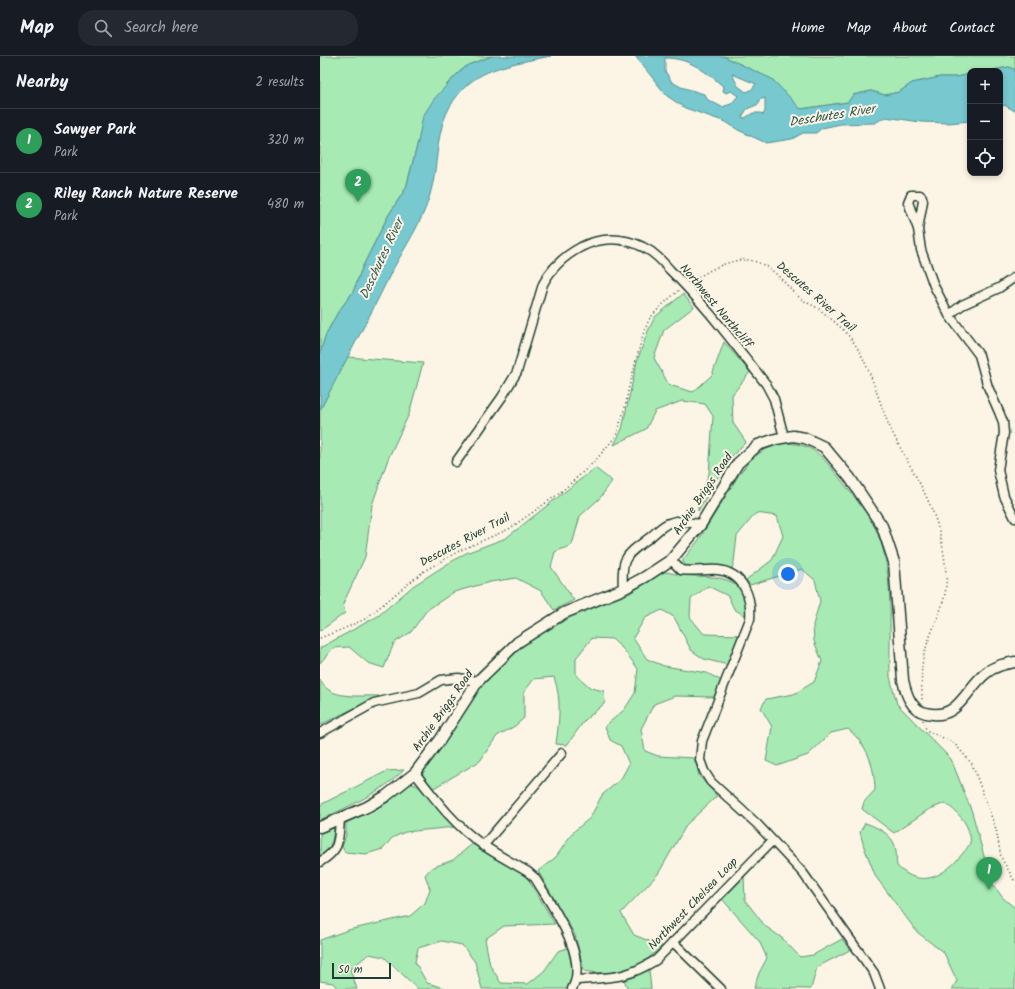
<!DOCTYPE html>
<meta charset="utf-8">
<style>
:root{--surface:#171b24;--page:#242831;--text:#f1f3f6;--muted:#9ea1a6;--line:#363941;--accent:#1f6fb2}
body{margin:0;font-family:Kalam,sans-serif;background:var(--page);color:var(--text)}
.controls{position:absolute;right:12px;top:12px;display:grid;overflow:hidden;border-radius:8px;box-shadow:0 2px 6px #0003}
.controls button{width:36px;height:36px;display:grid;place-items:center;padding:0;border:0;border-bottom:1px solid var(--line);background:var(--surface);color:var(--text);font:20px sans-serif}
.scale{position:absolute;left:12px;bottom:10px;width:59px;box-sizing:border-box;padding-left:4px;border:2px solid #1f3d34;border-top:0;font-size:11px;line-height:14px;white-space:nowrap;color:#1f3d34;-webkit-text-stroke:3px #fcf5e5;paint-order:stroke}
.you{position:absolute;left:468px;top:518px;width:14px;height:14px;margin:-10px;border:3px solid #fff;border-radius:50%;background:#1a73e8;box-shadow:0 0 0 6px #1a73e833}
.badge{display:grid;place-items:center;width:26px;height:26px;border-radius:50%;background:var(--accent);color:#fff;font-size:13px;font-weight:700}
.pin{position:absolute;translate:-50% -33px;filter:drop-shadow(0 1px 2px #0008)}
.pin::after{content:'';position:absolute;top:21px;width:14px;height:12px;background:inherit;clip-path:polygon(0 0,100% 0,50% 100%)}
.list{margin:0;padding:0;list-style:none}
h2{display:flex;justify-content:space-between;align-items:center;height:52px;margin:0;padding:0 16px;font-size:17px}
h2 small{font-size:13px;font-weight:400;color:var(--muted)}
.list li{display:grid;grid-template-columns:26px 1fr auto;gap:12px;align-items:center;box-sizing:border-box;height:64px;padding:0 16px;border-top:1px solid var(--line)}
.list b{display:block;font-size:15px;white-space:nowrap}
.list p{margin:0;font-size:13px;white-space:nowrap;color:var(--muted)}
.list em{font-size:13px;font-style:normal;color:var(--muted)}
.icon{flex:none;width:22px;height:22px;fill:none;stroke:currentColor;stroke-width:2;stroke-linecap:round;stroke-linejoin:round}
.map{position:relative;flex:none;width:695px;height:933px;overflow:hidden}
header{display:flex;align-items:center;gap:24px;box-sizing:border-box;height:56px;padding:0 20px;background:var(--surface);border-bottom:1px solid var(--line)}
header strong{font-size:19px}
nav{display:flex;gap:22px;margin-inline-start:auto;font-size:14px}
.search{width:280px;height:36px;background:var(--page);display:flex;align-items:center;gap:10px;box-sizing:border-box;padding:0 14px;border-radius:16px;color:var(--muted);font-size:15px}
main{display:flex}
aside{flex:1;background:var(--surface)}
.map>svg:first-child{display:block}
.green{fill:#a7eab4;stroke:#639474}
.water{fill:#77c8cf;stroke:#549091;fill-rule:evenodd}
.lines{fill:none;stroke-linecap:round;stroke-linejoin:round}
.minor-casing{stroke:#1f3d34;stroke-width:11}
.tertiary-casing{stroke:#1f3d34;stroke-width:13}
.path{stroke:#1f3d34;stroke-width:1.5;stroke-dasharray:1 3;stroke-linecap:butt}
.minor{stroke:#fcf5e5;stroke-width:8}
.tertiary{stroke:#fcf5e5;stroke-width:10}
.labels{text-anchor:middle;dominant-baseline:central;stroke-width:4;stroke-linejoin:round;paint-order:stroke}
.street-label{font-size:12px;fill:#1f3d34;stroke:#fcf5e5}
.water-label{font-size:13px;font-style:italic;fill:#315953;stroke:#fcf5e5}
</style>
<header>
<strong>Map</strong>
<div class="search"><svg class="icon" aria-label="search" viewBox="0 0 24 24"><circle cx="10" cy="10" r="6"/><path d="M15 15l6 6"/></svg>Search here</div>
<nav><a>Home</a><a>Map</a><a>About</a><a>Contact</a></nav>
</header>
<main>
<aside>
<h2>Nearby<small>2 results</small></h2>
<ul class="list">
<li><span class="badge" style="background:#2e9e5b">1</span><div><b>Sawyer Park</b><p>Park</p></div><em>320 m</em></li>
<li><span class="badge" style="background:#2e9e5b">2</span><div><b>Riley Ranch Nature Reserve</b><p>Park</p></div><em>480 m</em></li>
</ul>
</aside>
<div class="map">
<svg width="695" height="933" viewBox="0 0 695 933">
<rect width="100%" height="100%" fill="#fcf5e5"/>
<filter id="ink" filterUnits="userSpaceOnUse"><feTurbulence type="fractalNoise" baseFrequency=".025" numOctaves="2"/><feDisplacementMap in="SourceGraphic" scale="8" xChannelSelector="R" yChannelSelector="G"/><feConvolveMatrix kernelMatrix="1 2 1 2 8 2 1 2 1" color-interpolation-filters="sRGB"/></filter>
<g filter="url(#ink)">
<g class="green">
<path d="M0 0H172L148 9 127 28 98 86 86 132 68 160 42 212 33 236 18 256 6 278 0 297Z"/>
<path d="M403 0H695V14L689 11 668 15H650V18L637 21H620L592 27 579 36 565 39 551 35 533 39 528 46 481 53C459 31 432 14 403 0Z"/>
<path d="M363 238 374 251 344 274 334 302 349 329 373 336 392 319 404 286 430 316 412 339 413 367 426 386 408 404 378 455V444L389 418 393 360 385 348 362 345 335 355 326 373 294 389 302 373 317 305 328 275 335 261Z"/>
<path d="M27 301 103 307 89 358 68 403 52 449 45 501 23 548 25 557 0 575V354Z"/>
<path d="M462 387C494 387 502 400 521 424 533 440 549 457 557 476 575 517 569 576 570 621L577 648 631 703 652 756 671 826 683 842 695 852V933H632L637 925 624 897 597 876 556 821 544 791 540 776 545 767C555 770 572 778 575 790 577 796 576 804 577 810 601 834 625 820 643 797 647 792 652 787 650 780 647 765 637 756 625 747L608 754 574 777 542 753 544 746 555 734C554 708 548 690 528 673L511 677 488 699 457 710 446 705 452 671 441 652 446 643 474 638 494 626 502 605 494 585 493 569 500 545 495 524 482 513 430 529 426 524 452 504 463 480 457 460 436 457 417 480 414 506 411 515 392 509 375 511 367 510 363 507V504L378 485 420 417 431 403 444 394Z"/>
<path d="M275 412 292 425 280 442 260 460 252 489 235 496 231 511 254 544 234 554 221 535 196 522 170 526 134 536 107 554 91 576 74 587 64 612 48 607 29 591 13 592 0 607V592L58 560 93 530 124 510 146 497 186 482Z"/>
<path d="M344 516C351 516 356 519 362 519 384 522 416 516 425 542 427 548 426 555 427 561L414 553 408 540 388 530 371 543 370 561 384 578 421 579 408 609 384 603 371 594 354 561 342 554 325 562 313 582 327 603 344 610 387 617 402 625 395 641 355 640 334 648 321 673 325 695 338 700 375 702 379 720 397 740 367 768 338 818 301 857 314 879 342 890C320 913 295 921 264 915L255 879 218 815 236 801 253 776 270 762 282 739 301 723 309 708 301 690 290 684 285 670 304 654 315 637 318 613 304 594 292 583 272 582 256 602V619L271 632 284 635 285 647 264 665 247 689 236 688C239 664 242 645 234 621L214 623 204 636V662L195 670 177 680 160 705 112 733 103 725 102 718 150 643 166 623 193 597 222 577 249 562 310 537Z"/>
<path d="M0 623C8 645 41 639 59 640L0 669Z"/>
<path d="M84 714C61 737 29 750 0 764V749L67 715Z"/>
<path d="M92 728 98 730 135 771 85 776 72 782 63 793 46 798 25 796 22 791 26 779V767L59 751 88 729Z"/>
<path d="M14 772C13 785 10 794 0 803V777Z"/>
<path d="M152 788 202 816 208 823 235 868 184 870 165 883 170 909 181 927 208 928 224 915 238 895 248 892 253 917 247 933H162L155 906 142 889 122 885 98 892 95 906 107 927 128 933H98L64 901 49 898 30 913 37 933H18L13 927 0 925V884L28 874 90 860 105 847 110 833 105 819 111 812 133 804Z"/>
<path d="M424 820 425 844 445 870 462 882 480 901 493 899 522 883 530 894 497 911 491 933 434 932 439 917 447 902 439 885 402 843Z"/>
<path d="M329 914 331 933H308L304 924Z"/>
</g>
<g class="water">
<path d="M172 0H231C203 6 165 10 144 32 111 66 122 101 109 142 101 168 85 191 72 215 65 228 59 242 52 255 35 288 17 321 0 354V297L6 278 18 256 33 236 42 212 68 160 86 132 98 86 103 60 114 43 139 16 148 9Z"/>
<path d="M315 0H403L452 23 481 53 528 46 533 39 551 35 565 39 579 36 592 27 620 21H637L650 18V65L628 67 601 66 565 61 555 67 521 68 502 72 496 77H483L472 83 446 87 418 74 406 66 365 52 347 40ZM345 2C370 2 386 16 404 31L403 35 406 37 411 35 418 40 411 48 402 51 388 44 384 38 361 31 352 26 345 15ZM412 18 436 28 431 34 426 36 418 30ZM445 42V55L443 59 441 57H433L425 62 422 61 427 53 439 48V44Z"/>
<path d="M689 11 695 14V55L684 49 680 52V15H668Z"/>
</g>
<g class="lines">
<g class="minor-casing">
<g id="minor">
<path d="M598 173 588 146 591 139H600L602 141 603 145 598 173 601 194 614 230 629 259 659 299 668 331 679 356 683 366 684 377 678 414 684 440 695 462"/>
<path d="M629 259 642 249 679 232 695 221"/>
<path d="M136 406 182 341 197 316 223 228C232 211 244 200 261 191 281 181 303 181 323 191 334 196 342 205 350 214 385 248 415 289 446 328L454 343 464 381"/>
<path d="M351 504 361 514C373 516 386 513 398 514 424 517 432 542 430 563L382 685 380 704 384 715 391 726 437 768 483 817 554 917 560 933"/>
<path d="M303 533C301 501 305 500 329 482 336 477 341 470 349 467L356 465 381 468"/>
<path d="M0 677 54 647 99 637 121 624 138 622 158 625"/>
<path d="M95 717C115 743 136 771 163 789 177 799 193 807 208 816L215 822C231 849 270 901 252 933"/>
<path d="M163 790 242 697"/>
<path d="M0 806C21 792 18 786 20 763"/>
<path d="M353 886 401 933"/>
<path d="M258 924C293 921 305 923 336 904L452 785"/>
</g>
</g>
<g class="tertiary-casing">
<path id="tertiary" d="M0 771 47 751 66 740 95 717 120 684 158 625 198 586 244 557 303 533 325 521 351 504 381 468 418 407 438 389 456 383 473 380 485 382 504 391 530 422 562 470 574 506 583 624C586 638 591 654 606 657 639 665 645 633 666 617 674 610 685 608 695 606"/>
</g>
<g class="path">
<path d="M372 225C388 215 408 203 428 204 452 207 464 228 480 242 486 247 493 249 499 253 510 262 523 272 532 284 549 307 557 340 568 367 583 401 606 432 617 468 622 484 625 502 626 518 629 547 610 573 604 599 600 614 602 630 602 645"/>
<path d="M0 582 23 573 45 563 104 515 141 494 189 473 240 437 275 405 296 380 306 348 308 334 324 275 330 262 341 250 359 234"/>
<path d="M603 664 604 670 608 675 634 687 652 708 676 773 681 801 695 826"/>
</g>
<use href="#minor" class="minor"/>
<use href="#tertiary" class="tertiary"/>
</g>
</g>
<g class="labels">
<g class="street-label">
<text transform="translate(496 241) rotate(41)">Descutes River Trail</text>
<text transform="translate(396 250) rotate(50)">Northwest Northcliff</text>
<text transform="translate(383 438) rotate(-56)">Archie Briggs Road</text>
<text transform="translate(145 484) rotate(-28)">Descutes River Trail</text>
<text transform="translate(123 655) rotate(-55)">Archie Briggs Road</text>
<text transform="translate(373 848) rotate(-46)">Northwest Chelsea Loop</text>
</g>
<g class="water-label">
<text transform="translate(512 60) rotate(-9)">Deschutes River</text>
<text transform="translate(62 203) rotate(-65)">Deschutes River</text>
</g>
</g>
</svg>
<div class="controls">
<button>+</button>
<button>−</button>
<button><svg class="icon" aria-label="locate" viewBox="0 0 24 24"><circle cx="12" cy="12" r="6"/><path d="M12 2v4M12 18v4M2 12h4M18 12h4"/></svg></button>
</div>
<div class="scale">50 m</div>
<div class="you"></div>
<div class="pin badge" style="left:669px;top:834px;background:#2e9e5b">1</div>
<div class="pin badge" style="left:38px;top:146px;background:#2e9e5b">2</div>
</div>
</main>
